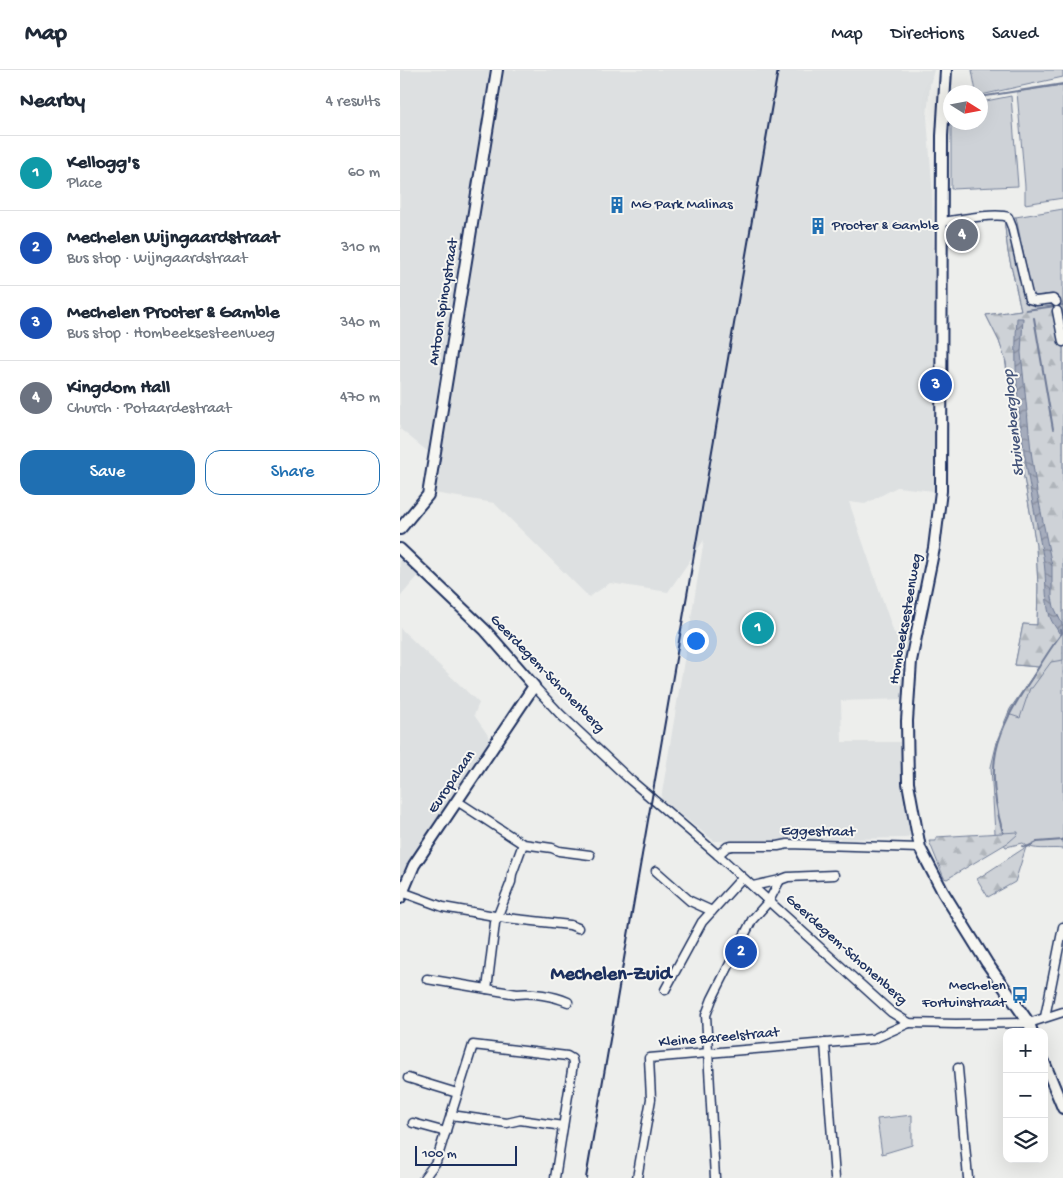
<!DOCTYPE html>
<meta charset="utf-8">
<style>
:root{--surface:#fff;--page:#f2f2f3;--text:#1f2937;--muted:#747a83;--line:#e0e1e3;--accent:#1f6fb2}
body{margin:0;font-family:"Gochi Hand",sans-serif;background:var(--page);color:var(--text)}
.controls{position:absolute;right:15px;bottom:15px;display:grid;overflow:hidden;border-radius:10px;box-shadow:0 5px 20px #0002}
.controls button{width:45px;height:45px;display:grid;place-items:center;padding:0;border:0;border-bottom:1px solid var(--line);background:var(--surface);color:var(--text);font:25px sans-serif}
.compass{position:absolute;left:543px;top:15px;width:45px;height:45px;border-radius:50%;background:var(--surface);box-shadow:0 5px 20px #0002;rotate:101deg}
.scale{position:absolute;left:15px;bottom:12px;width:102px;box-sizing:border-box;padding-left:5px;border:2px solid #1b2f5e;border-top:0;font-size:14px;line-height:18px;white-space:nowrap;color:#1b2f5e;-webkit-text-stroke:4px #f6f6f2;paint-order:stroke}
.you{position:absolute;left:295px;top:570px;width:18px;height:18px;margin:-12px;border:4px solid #fff;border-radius:50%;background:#1a73e8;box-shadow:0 0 0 8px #1a73e833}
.badge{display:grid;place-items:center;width:32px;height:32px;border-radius:50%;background:var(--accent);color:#fff;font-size:16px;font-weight:700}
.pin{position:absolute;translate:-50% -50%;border:2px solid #fff;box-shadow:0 1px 5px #0006}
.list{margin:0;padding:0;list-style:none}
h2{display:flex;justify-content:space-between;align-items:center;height:65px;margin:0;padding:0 20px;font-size:21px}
h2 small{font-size:16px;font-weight:400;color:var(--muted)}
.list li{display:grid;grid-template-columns:32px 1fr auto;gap:15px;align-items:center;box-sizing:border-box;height:75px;padding:0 20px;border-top:1px solid var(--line)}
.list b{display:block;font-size:19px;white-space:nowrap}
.list p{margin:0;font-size:16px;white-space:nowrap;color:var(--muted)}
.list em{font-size:16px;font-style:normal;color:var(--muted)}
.actions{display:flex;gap:10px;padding:15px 20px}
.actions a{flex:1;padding:11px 0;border:1px solid var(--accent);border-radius:15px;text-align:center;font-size:18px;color:var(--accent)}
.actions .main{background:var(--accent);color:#fff}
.icon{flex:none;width:28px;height:28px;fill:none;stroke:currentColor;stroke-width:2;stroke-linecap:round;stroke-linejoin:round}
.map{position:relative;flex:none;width:663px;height:1108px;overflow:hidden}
header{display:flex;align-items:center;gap:30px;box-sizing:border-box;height:70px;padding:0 25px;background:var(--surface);border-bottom:1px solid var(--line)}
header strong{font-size:24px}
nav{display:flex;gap:28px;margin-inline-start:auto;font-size:18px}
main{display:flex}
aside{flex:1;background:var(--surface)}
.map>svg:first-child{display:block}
.built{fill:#dde0e1}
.green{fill:#ced2d7;stroke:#74809a}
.forest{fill:url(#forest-firs);stroke:#74809a}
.water{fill:url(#water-waves);stroke:#6e7a96}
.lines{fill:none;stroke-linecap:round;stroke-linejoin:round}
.stream{stroke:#6e7a96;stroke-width:2}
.street-casing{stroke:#1b2f5e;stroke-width:11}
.secondary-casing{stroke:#1b2f5e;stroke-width:14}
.street{stroke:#f6f6f2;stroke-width:8}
.secondary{stroke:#f6f6f2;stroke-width:10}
.rail{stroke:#1b2f5e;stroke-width:2}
.labels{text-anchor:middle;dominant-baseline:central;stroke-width:4;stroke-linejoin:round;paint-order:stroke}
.poi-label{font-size:15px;fill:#1b2f5e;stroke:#f6f6f2;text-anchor:start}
.street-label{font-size:15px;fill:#1b2f5e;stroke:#f6f6f2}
.water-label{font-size:16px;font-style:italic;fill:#44547a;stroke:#f6f6f2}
.district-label{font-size:20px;font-weight:bold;fill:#1b2f5e;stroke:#f6f6f2}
</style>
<header>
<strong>Map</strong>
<nav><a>Map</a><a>Directions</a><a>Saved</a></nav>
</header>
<main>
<aside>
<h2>Nearby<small>4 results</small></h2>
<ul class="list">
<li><span class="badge" style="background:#0f9aa8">1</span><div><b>Kellogg's</b><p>Place</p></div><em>60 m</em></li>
<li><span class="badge" style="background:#1a4fb4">2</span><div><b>Mechelen Wijngaardstraat</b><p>Bus stop · Wijngaardstraat</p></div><em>310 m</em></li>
<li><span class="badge" style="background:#1a4fb4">3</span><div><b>Mechelen Procter &amp; Gamble</b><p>Bus stop · Hombeeksesteenweg</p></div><em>340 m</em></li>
<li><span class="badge" style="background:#6b7280">4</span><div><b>Kingdom Hall</b><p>Church · Potaardestraat</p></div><em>470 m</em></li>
</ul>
<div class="actions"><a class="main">Save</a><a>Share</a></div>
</aside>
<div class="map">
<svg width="663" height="1108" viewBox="0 0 663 1108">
<defs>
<pattern id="forest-firs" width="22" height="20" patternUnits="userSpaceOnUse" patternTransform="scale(1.25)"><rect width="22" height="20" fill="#ced2d7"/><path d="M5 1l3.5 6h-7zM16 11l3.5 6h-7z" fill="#b0b5bb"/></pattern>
<pattern id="water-waves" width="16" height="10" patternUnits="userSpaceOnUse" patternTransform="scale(1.25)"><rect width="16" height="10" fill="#a5acbc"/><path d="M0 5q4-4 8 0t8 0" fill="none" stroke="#868c9c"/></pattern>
</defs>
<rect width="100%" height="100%" fill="#edeeec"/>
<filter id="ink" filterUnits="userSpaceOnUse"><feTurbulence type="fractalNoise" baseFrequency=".02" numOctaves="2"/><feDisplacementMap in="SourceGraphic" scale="10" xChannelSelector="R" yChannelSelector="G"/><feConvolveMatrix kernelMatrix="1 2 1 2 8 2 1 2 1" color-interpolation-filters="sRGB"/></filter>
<g filter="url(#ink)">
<g class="built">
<path d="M0 0H534L530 15 527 47 532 113 538 397 534 421 497 417 465 434 449 432 494 563 511 562 502 629 441 631 442 672H501L502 712 511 762 510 765 506 768 314 771 261 729 304 470 268 522 210 513 189 527 94 433 34 423 37 389 0 359Z"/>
<path d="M0 486 19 505 0 527Z"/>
<path d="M0 558 79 633 74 645 92 671 13 786 0 818Z"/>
</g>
<g class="green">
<path d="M572 0H663V7L581 25 580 22H576Z"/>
<path d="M663 15V128L625 134V116L617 22Z"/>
<path d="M611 26 618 116 551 119V53L580 52 581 32Z"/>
<path d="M663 139V779C651 777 632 782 623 773L606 777 595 763 591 697 598 668 610 639 639 597 615 595 623 554 637 555 638 517 636 475 612 340 605 288 599 271 586 245 621 240 608 182 604 149Z"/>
<path d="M512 1045V1075L482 1084 477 1049Z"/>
</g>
<g class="forest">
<path d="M616 147 631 222 634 226 652 224 657 227 659 233H663V590L651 592 632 618H630L620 648 608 644 639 597 615 595 623 554 637 555 638 517 636 475 612 340 606 292 599 271 586 245 621 240 608 182 604 149Z"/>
<path d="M618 762V764L609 772 547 809 544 808 529 771H536V767Z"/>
<path d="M626 777 615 812 588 827 577 809Z"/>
</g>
<path class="water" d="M617 248H623L621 283 631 381 637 422 652 496V527L654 537 663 556V562L659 563C656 557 652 553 650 547 644 527 647 506 643 486 628 408 611 327 617 248Z"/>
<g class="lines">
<g class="stream">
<path d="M580 27 663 14"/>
<path d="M626 240 663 235"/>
<path d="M634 248 653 359"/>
<path d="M603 763C584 696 594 664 632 608 642 592 651 577 662 563L661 560"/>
<path d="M622 776 627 777 637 772 663 770"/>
</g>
<g class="street-casing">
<g id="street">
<path d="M542 152C556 150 597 142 608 147L612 157 629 229 636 231 653 229 656 232"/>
<path d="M657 241 663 272"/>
<path d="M134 616 160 644 228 708 318 785 491 942 509 953 556 954 629 953 663 942"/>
<path d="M57 731 123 774 152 778 159 781 190 785"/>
<path d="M318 785 327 777 332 776H378L388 774 520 778"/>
<path d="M256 801 290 831 312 841"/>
<path d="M353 816 380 810 388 807 434 805"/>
<path d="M2 822 43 837 106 848 170 855 178 858"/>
<path d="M27 909 117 924C132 922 154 926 168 932"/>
<path d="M87 919 95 853 111 812 112 804 123 774"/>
<path d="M265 920 302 852 342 808"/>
<path d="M645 947 663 857"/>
<path d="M425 973 435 1108"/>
<path d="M558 998 568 1108"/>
<path d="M8 1008 57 1023"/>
<path d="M51 1045 107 1053 120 1050 163 1056"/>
<path d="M13 1053 46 1062"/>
<path d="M24 1108 36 1092 73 975 167 986 172 989 173 994 155 1108"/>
<path d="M237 1108 251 1029 249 988 473 969 509 953"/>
<path d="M315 1108 306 945 312 929 352 850 369 831 380 810"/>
</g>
</g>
<g class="secondary-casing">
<g id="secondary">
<path d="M546 0 542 66 541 421 534 478 511 591 507 651 508 713 520 778 543 822 587 893 629 953 632 962"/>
<path d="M0 459 28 425 97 0"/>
<path d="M0 479 85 560 134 616 14 795 0 828"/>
<path d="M644 992 663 1038"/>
</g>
</g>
<use href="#street" class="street"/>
<use href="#secondary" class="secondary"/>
<path class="rail" d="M186 1108 378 0"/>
</g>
</g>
<defs>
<g id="building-bare" transform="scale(1.35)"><path d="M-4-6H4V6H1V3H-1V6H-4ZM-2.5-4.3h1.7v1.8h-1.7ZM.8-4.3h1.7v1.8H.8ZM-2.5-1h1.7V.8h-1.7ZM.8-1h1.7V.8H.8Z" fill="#1f6fb2" stroke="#f6f6f2" stroke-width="2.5" paint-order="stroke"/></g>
<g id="bus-bare" transform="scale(1.35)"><path d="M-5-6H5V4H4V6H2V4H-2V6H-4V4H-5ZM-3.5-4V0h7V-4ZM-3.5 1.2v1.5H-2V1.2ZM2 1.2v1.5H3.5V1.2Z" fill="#1f6fb2" stroke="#f6f6f2" stroke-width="2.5" paint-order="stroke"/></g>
</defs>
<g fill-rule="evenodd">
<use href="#building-bare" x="217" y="135"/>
<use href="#building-bare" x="418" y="156"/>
<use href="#bus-bare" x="620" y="925"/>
</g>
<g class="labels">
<g class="poi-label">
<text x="231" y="135">MG Park Malinas</text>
<text x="432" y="156">Procter &amp; Gamble</text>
<text x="606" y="916" text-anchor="end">Mechelen<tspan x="606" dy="17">Fortuinstraat</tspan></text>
</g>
<g class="street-label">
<text transform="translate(44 232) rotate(-81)">Antoon Spinoystraat</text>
<text transform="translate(506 549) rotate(-80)">Hombeeksesteenweg</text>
<text transform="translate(147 604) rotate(46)">Geerdegem-Schonenberg</text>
<text transform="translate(52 712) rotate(-56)">Europalaan</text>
<text transform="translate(418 762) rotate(1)">Eggestraat</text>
<text transform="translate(446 880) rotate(42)">Geerdegem-Schonenberg</text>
<text transform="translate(319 968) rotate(-5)">Kleine Bareelstraat</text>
</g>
<g class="water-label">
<text transform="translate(615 353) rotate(-96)">Stuivenbergloop</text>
</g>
<g class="district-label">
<text x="211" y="905">Mechelen-Zuid</text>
</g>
</g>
</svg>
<div class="controls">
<button>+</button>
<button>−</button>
<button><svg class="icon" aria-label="layers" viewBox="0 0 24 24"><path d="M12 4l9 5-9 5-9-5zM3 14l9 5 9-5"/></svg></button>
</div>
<svg class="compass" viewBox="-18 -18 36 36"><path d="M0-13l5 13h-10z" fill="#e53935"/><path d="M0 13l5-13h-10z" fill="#747a83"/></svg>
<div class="scale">100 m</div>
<div class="you"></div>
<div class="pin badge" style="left:358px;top:558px;background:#0f9aa8">1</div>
<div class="pin badge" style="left:341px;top:882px;background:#1a4fb4">2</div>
<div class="pin badge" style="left:536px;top:315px;background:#1a4fb4">3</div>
<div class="pin badge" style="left:562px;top:165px;background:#6b7280">4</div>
</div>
</main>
